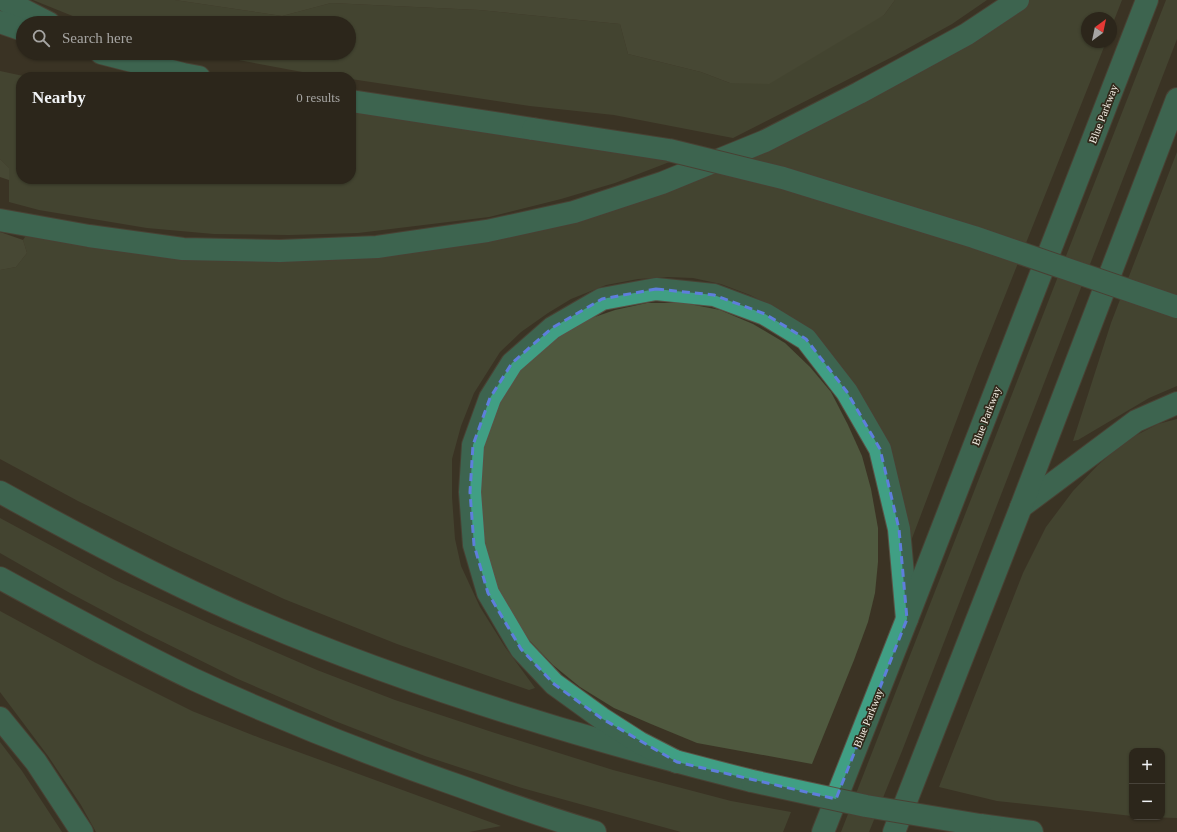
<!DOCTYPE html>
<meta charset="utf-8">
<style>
:root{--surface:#2c261b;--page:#383228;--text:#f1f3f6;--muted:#a6a5a3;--line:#48433a}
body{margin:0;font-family:Georgia,serif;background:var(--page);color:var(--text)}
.controls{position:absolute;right:12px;bottom:12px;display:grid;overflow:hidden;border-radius:8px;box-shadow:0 1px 3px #0004}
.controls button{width:36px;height:36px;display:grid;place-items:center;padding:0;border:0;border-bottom:1px solid var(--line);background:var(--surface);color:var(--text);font:20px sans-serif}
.compass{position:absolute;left:1081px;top:12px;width:36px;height:36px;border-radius:50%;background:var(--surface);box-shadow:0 1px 3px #0004;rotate:33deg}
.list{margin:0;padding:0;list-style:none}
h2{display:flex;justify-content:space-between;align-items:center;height:52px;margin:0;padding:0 16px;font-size:17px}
h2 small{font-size:13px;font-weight:400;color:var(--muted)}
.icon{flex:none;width:22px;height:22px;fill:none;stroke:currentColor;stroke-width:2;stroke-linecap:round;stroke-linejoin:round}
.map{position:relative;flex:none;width:1177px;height:832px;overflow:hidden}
.search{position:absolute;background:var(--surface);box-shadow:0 1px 3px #0004;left:16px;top:16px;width:340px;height:44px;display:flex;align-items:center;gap:10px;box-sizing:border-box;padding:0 14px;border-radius:22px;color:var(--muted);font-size:15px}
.panel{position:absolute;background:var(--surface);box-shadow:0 1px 3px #0004;left:16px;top:72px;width:340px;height:112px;border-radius:16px}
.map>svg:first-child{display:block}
.green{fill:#4f593f}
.forest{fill:#586247}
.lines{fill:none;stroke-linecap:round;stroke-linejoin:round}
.highway-casing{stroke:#595245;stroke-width:24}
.highway{stroke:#409f84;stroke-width:22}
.highway-bridge-casing{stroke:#595245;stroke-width:24;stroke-linecap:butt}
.highway-bridge{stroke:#409f84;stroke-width:22}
.marked{fill:none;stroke:#5e7edc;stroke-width:3;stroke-dasharray:8 5;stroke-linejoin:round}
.labels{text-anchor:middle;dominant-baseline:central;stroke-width:3.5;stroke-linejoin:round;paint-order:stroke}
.street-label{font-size:11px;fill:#f4efe5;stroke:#31291b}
</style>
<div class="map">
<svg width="1177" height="832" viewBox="0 0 1177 832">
<rect width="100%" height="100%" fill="#3b3324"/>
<g class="green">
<path d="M33 0H175L282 16 331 3 479 10 620 24 628 54 701 72 730 83 884 15 895 0H987L952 24 896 55 733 138 614 115 530 106 351 79V77H336L313 74 201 53H349V23H90Z"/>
<path d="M1029 0H1122L1111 28V18H1087V42H1106L977 366 908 549 857 390 837 361 819 341 796 321 773 306 750 295 721 284 693 278 668 277 638 279 606 285 571 299 548 313 521 332 500 352 474 393 461 426 452 459V497L455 539 461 566 480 607 505 647 535 688 529 690 397 644 284 599 176 549 78 501 0 459V270L16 267 27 253 23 240 27 234 201 258 611 210Z"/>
<path d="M1166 0H1177V39L902 751 869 832H841Z"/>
<path d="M0 71 28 77H21V179H351V111L672 161 615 183 561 199 489 217 358 233 289 235 214 234 147 228 39 210 9 202V168L0 159Z"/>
<path d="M1177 152V386L1149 398 1078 440 1073 441 1111 323Z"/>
<path d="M647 303H684L720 310 753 324 785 343 810 367 831 392 848 425 862 456 871 489 878 528V562L875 593 868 622 854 660 812 764 697 743 651 724 614 708 580 687 553 665 530 641 513 617 498 589 484 552 475 498 489 417 517 371 560 336 586 320 615 310Z"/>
<path d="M1177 419V818L1145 817H1162V751H1132V816L997 801 939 787 1023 573 1046 527 1073 491 1098 465 1127 440 1158 424Z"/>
<path d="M0 518 115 580 213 625 317 670 395 700 495 733 613 770 731 801 791 812 783 832H681L522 788 425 756 335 721 238 679 145 633 70 593 0 553Z"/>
<path d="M0 611 96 663 192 711 260 738 501 826 469 832H96L81 805 48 756 0 692Z"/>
<path d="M0 742 22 771 62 832H0Z"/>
</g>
<g class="forest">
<path d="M175 0H895L884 15 769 84 730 83 701 72 628 54 620 24 479 10 331 3 282 16Z"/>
<path d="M0 159 9 168V180L0 177Z"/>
<path d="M0 232 23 240 27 253 16 267 0 270Z"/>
</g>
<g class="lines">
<g class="highway-casing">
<g id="highway">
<path d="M4 0 49 23"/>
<path d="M0 22 23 30"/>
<path d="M101 53 183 74 199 77"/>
<path d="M351 101 533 129"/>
<path d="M0 220 89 236 183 249 280 251 377 247 487 231 574 212 662 183 765 141 859 93 967 34 1018 0"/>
<path d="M0 492C76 534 153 575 232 610 398 683 576 737 752 781"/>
<path d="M1021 507 1136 421 1177 403"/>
<path d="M0 578C64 613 128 648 193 679 282 720 373 756 465 788 508 804 551 819 595 832"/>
<path d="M0 718 36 762 82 832"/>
<path d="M677 762 640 743 601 718 554 684 521 649 488 593 474 545 470 492 473 445 490 398 512 363 552 328 602 299 656 289 714 295 765 314 806 339 847 392 880 449 899 529 907 619"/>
<path d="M980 825 1032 832"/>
<path d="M823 832 907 619 1147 0"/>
<path d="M894 832 1021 507 1177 99"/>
</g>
</g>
<use href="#highway" class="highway"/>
<g class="highway-bridge-casing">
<g id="highway-bridge">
<path d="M533 129 669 150 783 178 974 237 1177 307"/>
<path d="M752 781 866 806 980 825"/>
</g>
</g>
<use href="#highway-bridge" class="highway-bridge"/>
</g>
<path d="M0 0H1177V832H0ZM656 289 714 295 765 314 806 339 847 392 880 449 899 529 907 619 836 799 677 762 601 718 554 684 521 649 488 593 474 545 470 492 473 445 490 398 512 363 552 328 602 299Z" fill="#3b3324" fill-opacity=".55" fill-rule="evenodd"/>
<path class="marked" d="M656 289 714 295 765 314 806 339 847 392 880 449 899 529 907 619 836 799 677 762 601 718 554 684 521 649 488 593 474 545 470 492 473 445 490 398 512 363 552 328 602 299Z"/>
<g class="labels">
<g class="street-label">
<text transform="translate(1103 114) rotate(-69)">Blue Parkway</text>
<text transform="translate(986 416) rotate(-69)">Blue Parkway</text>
<text transform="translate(868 718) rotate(-68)">Blue Parkway</text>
</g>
</g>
</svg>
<div class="controls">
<button>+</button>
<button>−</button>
</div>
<svg class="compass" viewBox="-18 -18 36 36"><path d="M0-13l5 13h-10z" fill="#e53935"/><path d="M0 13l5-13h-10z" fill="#a6a5a3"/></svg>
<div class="search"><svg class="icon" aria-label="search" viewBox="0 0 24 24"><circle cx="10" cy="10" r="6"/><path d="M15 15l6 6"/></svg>Search here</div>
<section class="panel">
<h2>Nearby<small>0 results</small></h2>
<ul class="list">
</ul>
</section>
</div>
